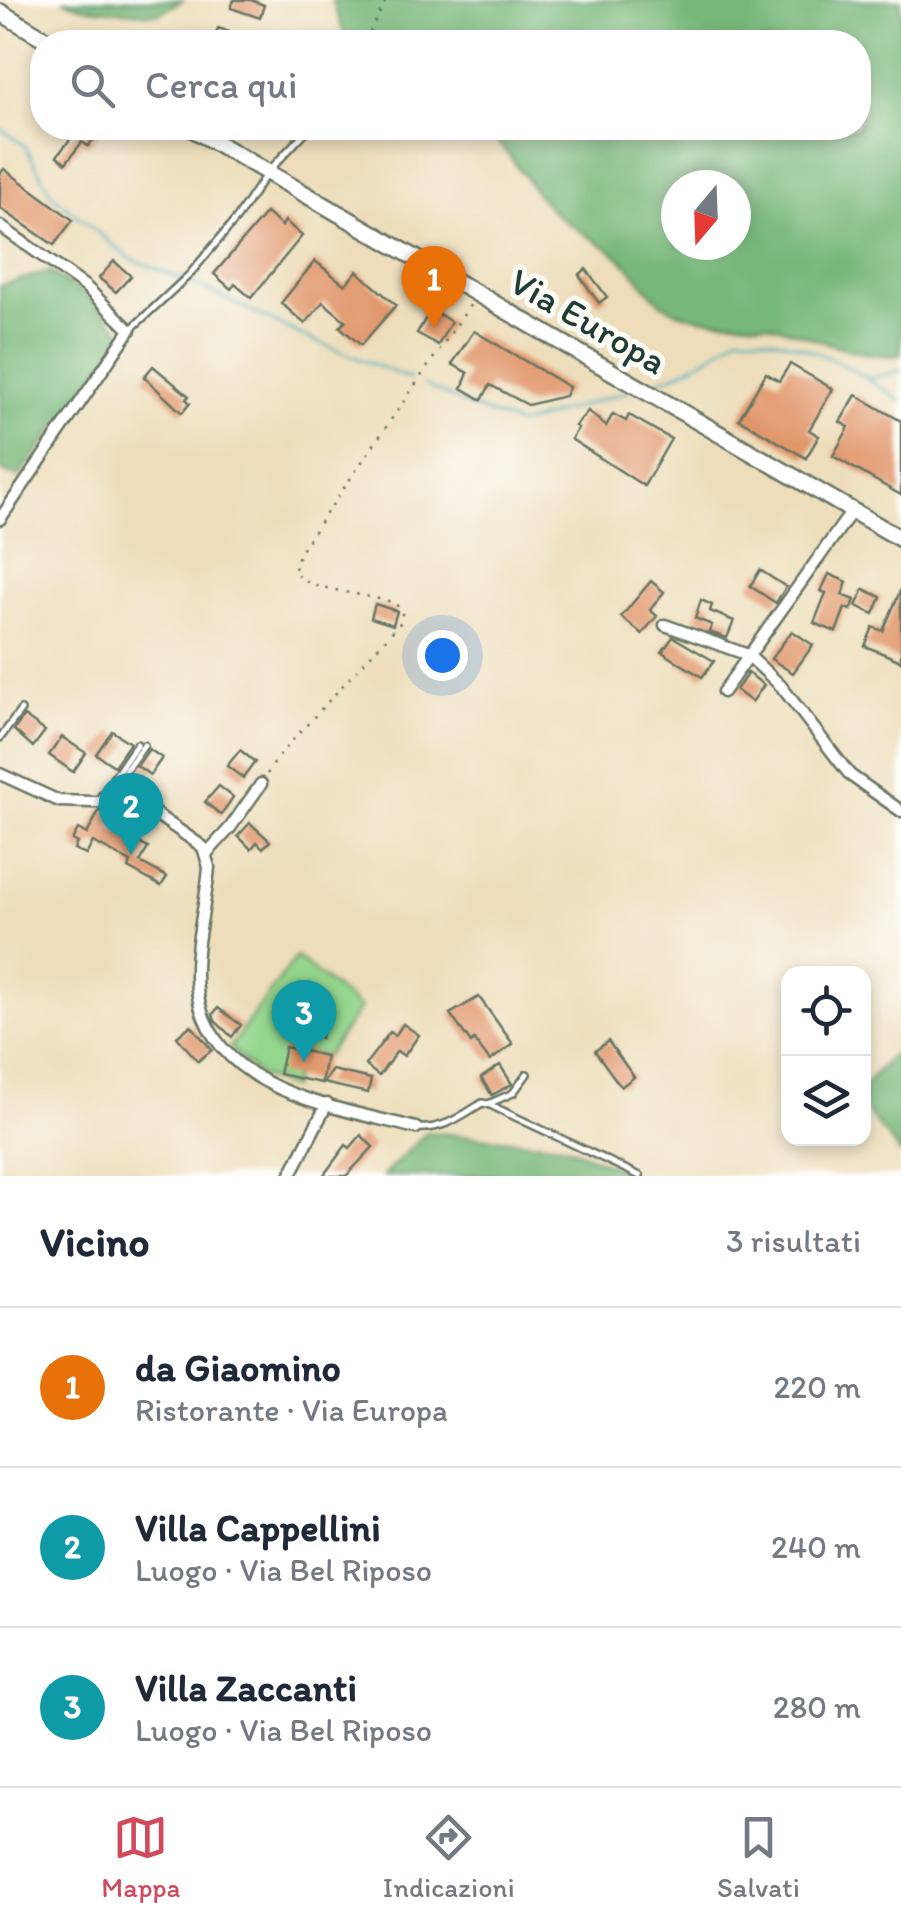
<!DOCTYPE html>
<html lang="it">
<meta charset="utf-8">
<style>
:root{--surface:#fff;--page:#f6f6f7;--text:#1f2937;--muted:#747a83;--line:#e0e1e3;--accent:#d1495b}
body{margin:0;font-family:Itim,sans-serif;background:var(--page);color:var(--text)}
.controls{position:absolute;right:30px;bottom:30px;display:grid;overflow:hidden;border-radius:20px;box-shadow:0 5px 15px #0003}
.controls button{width:90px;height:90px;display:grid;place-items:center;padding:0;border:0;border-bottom:2px solid var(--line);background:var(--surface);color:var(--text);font:50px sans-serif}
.compass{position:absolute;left:661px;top:170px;width:90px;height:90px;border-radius:50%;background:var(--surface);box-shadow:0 5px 15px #0003;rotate:199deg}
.you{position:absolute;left:442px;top:655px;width:35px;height:35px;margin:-25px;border:8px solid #fff;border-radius:50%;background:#1a73e8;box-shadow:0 0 0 15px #1a73e833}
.badge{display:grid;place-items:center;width:65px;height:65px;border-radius:50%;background:var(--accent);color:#fff;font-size:32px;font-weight:700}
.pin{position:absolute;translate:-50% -82px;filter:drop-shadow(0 2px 5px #0008)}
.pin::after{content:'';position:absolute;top:52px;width:35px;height:30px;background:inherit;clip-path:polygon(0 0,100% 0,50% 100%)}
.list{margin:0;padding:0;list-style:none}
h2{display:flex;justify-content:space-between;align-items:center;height:130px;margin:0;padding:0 40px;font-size:42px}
h2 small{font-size:32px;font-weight:400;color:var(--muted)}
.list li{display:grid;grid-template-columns:65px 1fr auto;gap:30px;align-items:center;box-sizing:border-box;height:160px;padding:0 40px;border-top:2px solid var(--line)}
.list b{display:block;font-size:38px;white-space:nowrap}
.list p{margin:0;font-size:32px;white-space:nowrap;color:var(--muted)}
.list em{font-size:32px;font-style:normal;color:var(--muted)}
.icon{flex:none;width:55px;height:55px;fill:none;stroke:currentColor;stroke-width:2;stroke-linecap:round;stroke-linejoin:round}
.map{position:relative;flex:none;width:901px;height:1176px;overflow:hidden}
.search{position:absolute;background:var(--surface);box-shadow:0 5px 15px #0003;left:30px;right:30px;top:30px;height:110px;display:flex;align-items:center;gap:25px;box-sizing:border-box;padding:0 35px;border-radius:40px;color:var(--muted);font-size:38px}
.sheet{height:610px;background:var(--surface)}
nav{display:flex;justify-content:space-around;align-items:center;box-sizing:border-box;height:140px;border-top:2px solid var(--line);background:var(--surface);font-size:28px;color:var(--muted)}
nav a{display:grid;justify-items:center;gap:5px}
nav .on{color:var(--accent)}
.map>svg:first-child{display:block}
.green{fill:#94d68e;stroke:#5a8a61;stroke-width:2.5}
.forest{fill:#77b779;stroke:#4b7a56;stroke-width:2.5;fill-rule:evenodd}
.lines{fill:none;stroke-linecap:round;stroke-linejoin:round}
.stream{stroke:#3cabb9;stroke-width:2.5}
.building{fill:#e1966a}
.lane-casing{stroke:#677563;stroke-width:10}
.street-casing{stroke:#677563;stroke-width:15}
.secondary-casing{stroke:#677563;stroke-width:20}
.path{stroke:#677563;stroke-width:2.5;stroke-dasharray:2.5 8;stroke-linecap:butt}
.lane{stroke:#fff;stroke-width:5}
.street{stroke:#fff;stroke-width:10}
.secondary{stroke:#fff;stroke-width:15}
.labels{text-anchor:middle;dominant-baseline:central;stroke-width:10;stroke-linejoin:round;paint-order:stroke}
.street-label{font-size:38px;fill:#1f3d34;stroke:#fdfcf7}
</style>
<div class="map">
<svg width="901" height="1176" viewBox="0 0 901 1176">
<rect width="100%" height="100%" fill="#fdfcf7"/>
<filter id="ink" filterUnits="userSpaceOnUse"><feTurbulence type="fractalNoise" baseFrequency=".01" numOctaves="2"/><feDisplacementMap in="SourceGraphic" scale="20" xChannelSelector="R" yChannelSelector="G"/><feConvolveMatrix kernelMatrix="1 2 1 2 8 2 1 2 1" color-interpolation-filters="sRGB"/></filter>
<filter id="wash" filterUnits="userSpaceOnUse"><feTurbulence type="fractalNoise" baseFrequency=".0048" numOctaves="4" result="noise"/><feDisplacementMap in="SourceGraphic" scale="40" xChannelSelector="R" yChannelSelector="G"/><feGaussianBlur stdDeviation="2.25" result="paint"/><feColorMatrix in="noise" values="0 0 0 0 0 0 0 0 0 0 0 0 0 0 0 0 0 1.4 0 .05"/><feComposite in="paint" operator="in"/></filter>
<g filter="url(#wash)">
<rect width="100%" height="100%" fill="#edddba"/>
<path class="green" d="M296 957 360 1008 326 1056 285 1047 294 1077 291 1088 258 1075 230 1047Z"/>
<g class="forest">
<path d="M63 0H183L158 14 86 8Z"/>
<path d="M332 0H901V355C856 358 819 339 776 326 742 317 704 326 671 309 652 299 643 282 628 266 604 240 567 229 544 202 521 176 509 147 480 128H858V42H354L343 30ZM676 185H736V245H676Z"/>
<path d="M49 271 88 297 125 334 19 477 0 470V286Z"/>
<path d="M901 1045V1154L864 1108V1086Z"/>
<path d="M427 1132 563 1145 636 1176H383Z"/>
</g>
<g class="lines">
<g class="stream">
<path d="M0 128 25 146 53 196 129 258 199 286 312 340 410 379"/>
<path d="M859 375 872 378 901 370"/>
<path d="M650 384C684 372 711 358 739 335 796 336 855 368 901 401"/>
<path d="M425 385 468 406 520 425 628 391"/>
</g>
</g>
<g id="blocks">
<g class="building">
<path d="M234 0H251L264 5 260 18 231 8Z"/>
<path d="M218 28 258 41V42H231L215 37Z"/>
<path d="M79 128H103L88 146 82 142 66 163 57 156Z"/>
<path d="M4 169 73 220 54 245 0 208V174Z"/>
<path d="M266 213 282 226 285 221 302 236 251 298 235 284 231 289 214 274Z"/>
<path d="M114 261 131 276 116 292 99 278Z"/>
<path d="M315 261 345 285 357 271 396 305 361 345 340 327 346 321 323 302 305 324 281 303Z"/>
<path d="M586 269 607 297 599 303 579 275Z"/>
<path d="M431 309 451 322 438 345 417 333Z"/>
<path d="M474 331 569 387 565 396 528 405 490 385 482 400 462 388 468 373 452 364Z"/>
<path d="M790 364 833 389 809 430 819 436 806 458 739 419 766 373 779 381Z"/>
<path d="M153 366 189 396 186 399 190 403 182 413 144 377Z"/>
<path d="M856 395 901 421V495L833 456 849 427 840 422Z"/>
<path d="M588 411 606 426 613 414 626 421 629 415 671 439 644 486 571 439 578 428 575 426Z"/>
<path d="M760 570 786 587 776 603 750 586Z"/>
<path d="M829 574 847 582 842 595 855 600 851 610 845 608 836 632 814 623 826 593 821 591Z"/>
<path d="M651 581 664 592 650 610 657 616 642 634 621 617Z"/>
<path d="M864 589 881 597 874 614 856 606Z"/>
<path d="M901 589V661L865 646 873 627 883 631Z"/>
<path d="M701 600 712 605 710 611 734 621 727 638 709 632 712 625 695 618Z"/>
<path d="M375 604 397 611 393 625 371 618Z"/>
<path d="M792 631 813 645 793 673 771 659Z"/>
<path d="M673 637 714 661 702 677 662 652Z"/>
<path d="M748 673 764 685 752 702 736 690Z"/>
<path d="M24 716 45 731 33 747 14 730Z"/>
<path d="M112 731 130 743 114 766 96 754Z"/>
<path d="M62 737 86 753 73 772 49 755Z"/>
<path d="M149 749 162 758 150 775 137 766Z"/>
<path d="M240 750 255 762 243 778 227 766Z"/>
<path d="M219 786 233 797 221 815 205 802Z"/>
<path d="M99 811 117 812 110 827 148 848 140 862 167 877 161 886 128 868 131 862 93 842 86 855 74 849 77 843 72 840 78 829 87 834Z"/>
<path d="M250 823 270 841 263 848 257 842 251 849 238 836Z"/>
<path d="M479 997 513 1044 490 1061 474 1040 471 1043 450 1014Z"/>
<path d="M218 1008 241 1025 232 1037 215 1021 213 1014Z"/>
<path d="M308 1013 326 1017 321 1038 302 1033Z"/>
<path d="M403 1024 419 1035 404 1056 397 1051 379 1076 365 1065 390 1032 395 1036Z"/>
<path d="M191 1025 212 1050 198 1061 177 1037Z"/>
<path d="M608 1041 634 1077 621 1087 595 1051Z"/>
<path d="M285 1047 326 1056 321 1083 279 1074Z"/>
<path d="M500 1065 512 1084 492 1095 481 1078Z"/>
<path d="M332 1070 371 1079 368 1093 323 1083Z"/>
<path d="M361 1135 373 1147 361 1160 346 1176H323L346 1145 350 1148Z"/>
</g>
</g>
</g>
<g filter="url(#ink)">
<use href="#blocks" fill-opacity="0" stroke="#677563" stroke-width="2.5"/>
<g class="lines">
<g class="lane-casing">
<g id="lane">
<path d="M130 330 189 275 237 218 267 173 309 128"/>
<path d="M0 738 21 710"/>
<path d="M99 799 137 744"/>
<path d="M102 803 144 745"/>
<path d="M488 1104 513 1093 527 1074"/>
<path d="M416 1128C443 1130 460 1117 482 1103L488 1104 640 1176"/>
</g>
</g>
<g class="street-casing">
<g id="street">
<path d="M0 226 86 287 130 330 0 519"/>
<path d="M665 625 748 655 781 686 850 775 901 811"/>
<path d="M723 692 852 511"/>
<path d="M0 774 59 801 125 803 147 808 203 847 209 867C206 907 192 950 197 990 210 1092 337 1107 416 1128"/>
<path d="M207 853 230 828 261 784"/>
<path d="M290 1176 327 1104"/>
</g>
</g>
<g class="secondary-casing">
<g id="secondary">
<path d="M0 12 50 42"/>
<path d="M191 128 901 539"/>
</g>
</g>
<g class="path">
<path d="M365 42 386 0"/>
<path d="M267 774 281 753 402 621V610L393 602 312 585 294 573 299 553 471 304"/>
</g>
<use href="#lane" class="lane"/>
<use href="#street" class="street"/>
<use href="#secondary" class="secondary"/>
</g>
</g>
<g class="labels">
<g class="street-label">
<text transform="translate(588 321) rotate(30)">Via Europa</text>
</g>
</g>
</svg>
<div class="controls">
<button><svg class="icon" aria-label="locate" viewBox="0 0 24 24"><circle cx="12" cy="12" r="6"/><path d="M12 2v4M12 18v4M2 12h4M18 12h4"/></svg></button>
<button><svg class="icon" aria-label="layers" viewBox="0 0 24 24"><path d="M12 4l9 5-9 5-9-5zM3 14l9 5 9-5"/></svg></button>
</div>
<svg class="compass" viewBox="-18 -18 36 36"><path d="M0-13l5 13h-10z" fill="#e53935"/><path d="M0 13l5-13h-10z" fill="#747a83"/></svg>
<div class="you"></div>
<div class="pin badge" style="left:434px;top:328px;background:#e8710a">1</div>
<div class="pin badge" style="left:131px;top:855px;background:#0f9aa8">2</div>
<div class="pin badge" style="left:304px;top:1062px;background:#0f9aa8">3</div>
<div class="search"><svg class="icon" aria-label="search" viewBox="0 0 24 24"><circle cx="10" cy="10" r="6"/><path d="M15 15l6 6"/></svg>Cerca qui</div>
</div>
<section class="sheet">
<h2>Vicino<small>3 risultati</small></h2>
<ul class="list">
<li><span class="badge" style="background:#e8710a">1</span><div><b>da Giaomino</b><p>Ristorante · Via Europa</p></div><em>220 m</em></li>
<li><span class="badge" style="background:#0f9aa8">2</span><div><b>Villa Cappellini</b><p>Luogo · Via Bel Riposo</p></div><em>240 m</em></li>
<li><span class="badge" style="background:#0f9aa8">3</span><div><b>Villa Zaccanti</b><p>Luogo · Via Bel Riposo</p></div><em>280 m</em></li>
</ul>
</section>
<nav>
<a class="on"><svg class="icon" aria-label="map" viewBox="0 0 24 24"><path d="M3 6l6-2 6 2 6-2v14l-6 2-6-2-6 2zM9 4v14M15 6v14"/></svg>Mappa</a>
<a><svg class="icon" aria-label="directions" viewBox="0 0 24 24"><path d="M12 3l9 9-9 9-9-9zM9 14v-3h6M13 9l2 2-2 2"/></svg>Indicazioni</a>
<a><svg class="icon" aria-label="saved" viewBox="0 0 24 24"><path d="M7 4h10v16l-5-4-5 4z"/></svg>Salvati</a>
</nav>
